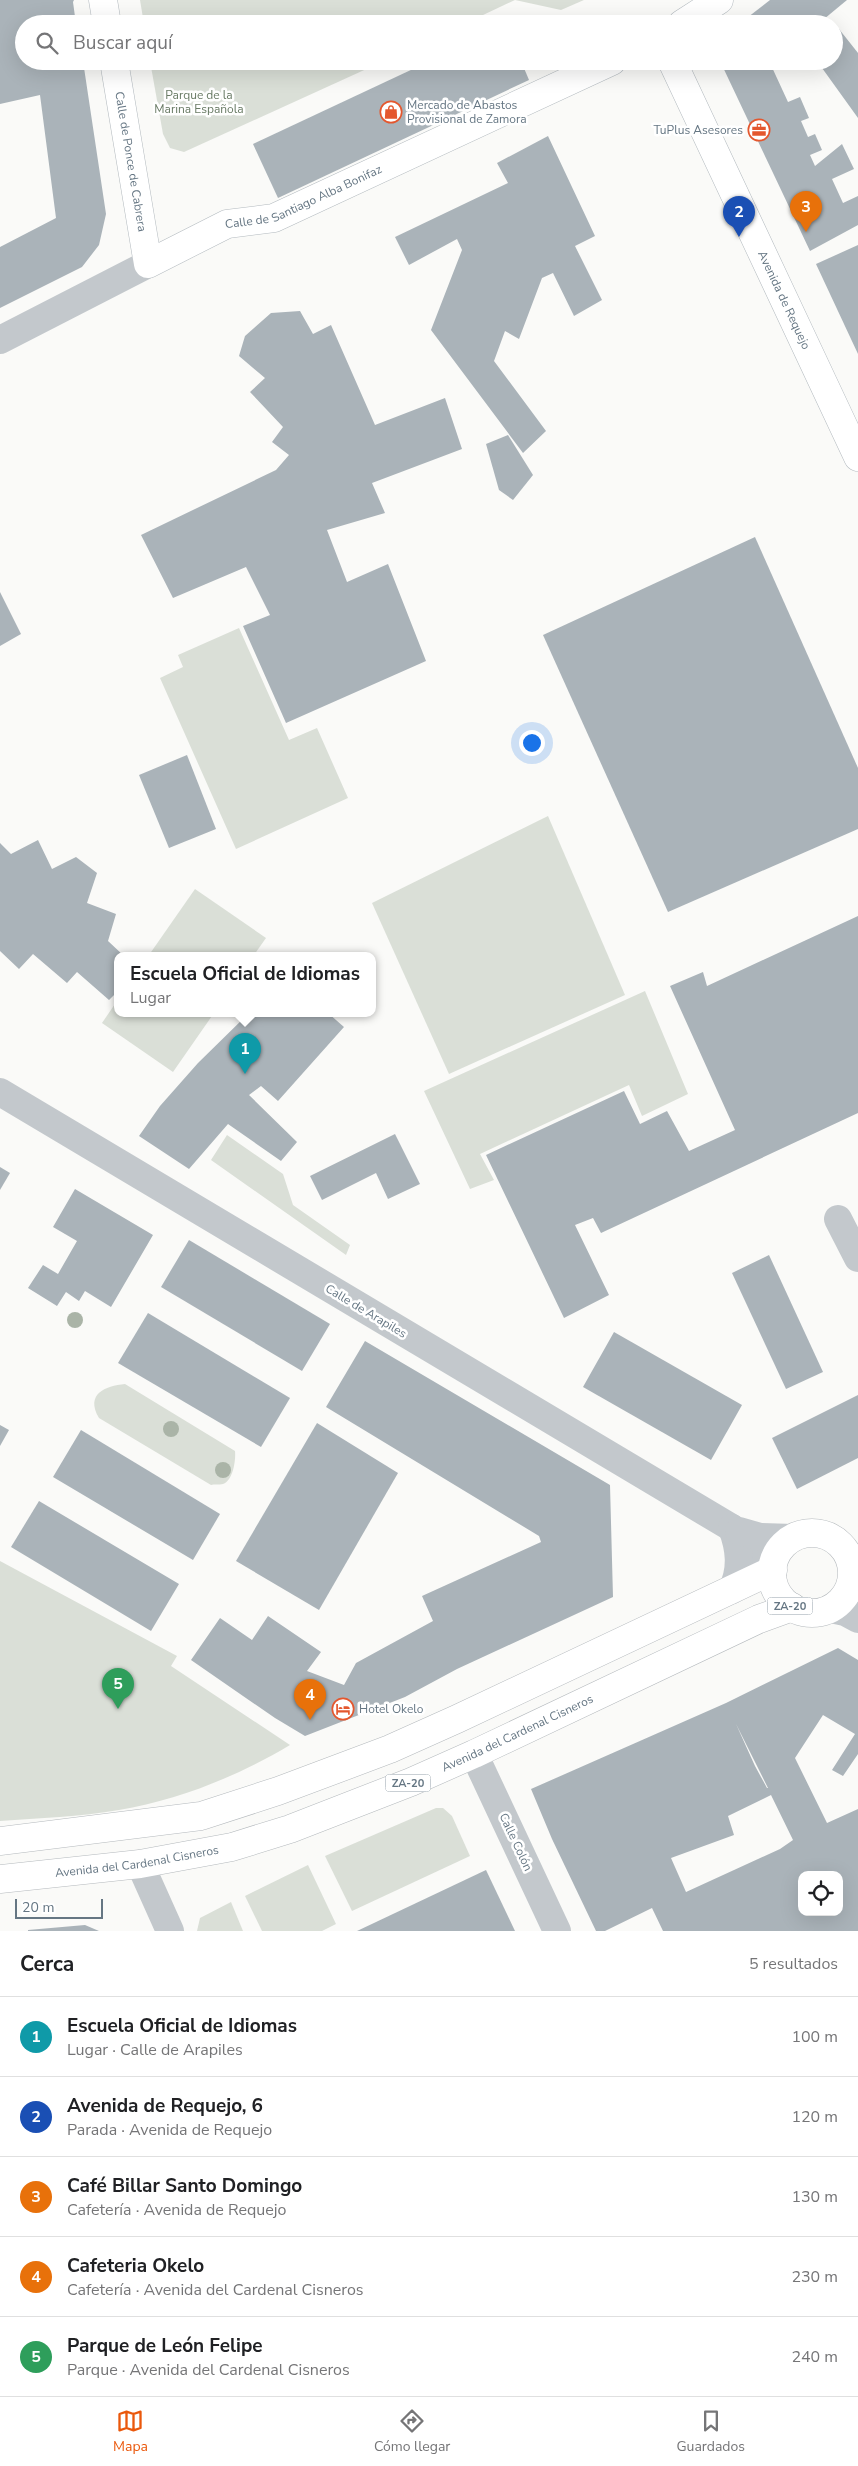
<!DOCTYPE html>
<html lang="es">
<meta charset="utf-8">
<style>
:root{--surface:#fff;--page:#f2f2f2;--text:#202124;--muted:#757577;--line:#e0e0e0;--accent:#ea580c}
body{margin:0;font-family:"Nunito Sans",sans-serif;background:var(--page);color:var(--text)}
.controls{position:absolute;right:15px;bottom:15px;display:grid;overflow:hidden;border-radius:10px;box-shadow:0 5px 20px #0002}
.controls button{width:45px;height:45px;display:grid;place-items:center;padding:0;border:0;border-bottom:1px solid var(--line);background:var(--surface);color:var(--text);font:25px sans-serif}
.scale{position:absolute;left:15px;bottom:12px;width:88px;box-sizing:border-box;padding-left:5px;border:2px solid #657683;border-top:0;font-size:14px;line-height:18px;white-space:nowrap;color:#657683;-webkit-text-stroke:4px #fff;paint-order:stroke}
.you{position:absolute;left:531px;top:742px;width:18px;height:18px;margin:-12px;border:4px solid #fff;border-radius:50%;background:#1a73e8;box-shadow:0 0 0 8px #1a73e833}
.badge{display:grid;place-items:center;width:32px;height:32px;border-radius:50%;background:var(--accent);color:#fff;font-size:16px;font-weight:700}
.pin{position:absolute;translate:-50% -41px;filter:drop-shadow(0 1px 2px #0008)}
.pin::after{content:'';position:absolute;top:26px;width:18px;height:15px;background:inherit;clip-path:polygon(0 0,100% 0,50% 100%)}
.popup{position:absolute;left:114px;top:952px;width:262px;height:65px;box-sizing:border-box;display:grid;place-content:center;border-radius:10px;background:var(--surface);filter:drop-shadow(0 1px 4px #0005);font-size:16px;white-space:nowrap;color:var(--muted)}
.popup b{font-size:19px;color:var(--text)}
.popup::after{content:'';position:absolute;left:50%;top:100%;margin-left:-10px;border:10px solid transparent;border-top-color:var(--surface)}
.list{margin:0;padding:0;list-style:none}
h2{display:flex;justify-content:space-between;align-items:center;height:65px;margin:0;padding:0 20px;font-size:21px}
h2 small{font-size:16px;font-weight:400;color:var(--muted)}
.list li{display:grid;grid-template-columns:32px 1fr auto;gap:15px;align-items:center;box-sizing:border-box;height:80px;padding:0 20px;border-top:1px solid var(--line)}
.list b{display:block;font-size:19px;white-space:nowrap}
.list p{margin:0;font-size:16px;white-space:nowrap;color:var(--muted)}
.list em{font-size:16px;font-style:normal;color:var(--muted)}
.icon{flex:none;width:28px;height:28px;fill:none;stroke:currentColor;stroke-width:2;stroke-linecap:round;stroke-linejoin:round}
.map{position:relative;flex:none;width:858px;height:1931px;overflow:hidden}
.search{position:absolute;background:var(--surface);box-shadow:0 5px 20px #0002;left:15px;right:15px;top:15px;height:55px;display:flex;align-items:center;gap:12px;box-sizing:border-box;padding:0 18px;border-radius:28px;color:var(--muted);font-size:19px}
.sheet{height:465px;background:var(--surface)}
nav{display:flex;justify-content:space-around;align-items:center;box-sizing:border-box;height:70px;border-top:1px solid var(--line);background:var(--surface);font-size:14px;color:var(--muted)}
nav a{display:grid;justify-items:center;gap:2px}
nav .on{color:var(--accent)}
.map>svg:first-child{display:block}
.green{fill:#dadfd7}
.building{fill:#aab3b9;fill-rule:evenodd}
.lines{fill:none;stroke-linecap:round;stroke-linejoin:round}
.secondary-casing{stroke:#b3babf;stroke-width:29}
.trunk-casing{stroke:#b4b9bd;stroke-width:29}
.minor{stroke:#c3c8cc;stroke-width:28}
.secondary{stroke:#fff;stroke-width:28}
.trunk{stroke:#fff;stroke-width:28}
.tree{fill:#aab4a7}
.labels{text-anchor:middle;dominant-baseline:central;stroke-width:5;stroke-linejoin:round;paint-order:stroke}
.shield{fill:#fff;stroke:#939fa8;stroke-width:1}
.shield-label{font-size:11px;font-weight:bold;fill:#657683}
.park-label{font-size:12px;fill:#687a64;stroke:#fff}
.poi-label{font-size:12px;fill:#657683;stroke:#fff;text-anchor:start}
.street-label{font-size:12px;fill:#657683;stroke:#fff}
</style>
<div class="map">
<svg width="858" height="1931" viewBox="0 0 858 1931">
<rect width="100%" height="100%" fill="#fafaf8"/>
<g class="green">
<path d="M140 0H584L561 10 515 0 464 24H144Z"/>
<path d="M150 61H384L184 152 170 148 163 134Z"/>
<path d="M239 628 289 740 317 728 348 798 236 849 160 678 183 667 178 655Z"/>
<path d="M548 816 625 995 449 1074 372 903Z"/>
<path d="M195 889 266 938 254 955H149Z"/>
<path d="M645 991 688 1094 642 1116 629 1085 480 1154 494 1180 470 1189 424 1091Z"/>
<path d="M117 1001 118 1013H214L173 1072 102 1023Z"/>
<path d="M227 1135 283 1174 293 1205 350 1245 346 1255 211 1160Z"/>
<path d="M125 1384 235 1451C236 1460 233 1481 223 1484 219 1485 214 1484 211 1485L99 1418C85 1394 105 1386 125 1384Z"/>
<path d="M0 1561 177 1656 171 1666 290 1745C238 1776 179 1800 119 1810 80 1817 39 1818 0 1821Z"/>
<path d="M436 1808H443L452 1816 470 1856 352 1911 325 1856Z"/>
<path d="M308 1865 336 1924 322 1931H262L245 1896Z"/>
<path d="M231 1902 243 1931H197L200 1918Z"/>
</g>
<g class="building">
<path d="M0 0H74L73 2 76 24H24V61H83L106 214 99 245 82 267 0 308V247L56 218 40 95 0 104Z"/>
<path d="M770 0H847L818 24H739Z"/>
<path d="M839 29 858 53V118L817 61H834V33Z"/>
<path d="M430 61H521L529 80 278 198 253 144Z"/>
<path d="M720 61H771L770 63 788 102 800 97 809 118 801 121 808 137 815 134 822 150 810 155 815 166 842 144 854 169 832 179 843 203 858 196V225L810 251Z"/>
<path d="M548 136 595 236 575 246 602 300 574 316 553 273 542 278 519 339 505 331 494 361 546 431 523 453 431 330 462 250 457 239 409 265 395 237 508 183 497 163Z"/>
<path d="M858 245V354L816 264Z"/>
<path d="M300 311 313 334 331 325 375 425 445 398 462 449 372 483 385 513 327 530 347 582 388 564 426 661 286 723 243 626 270 615 246 567 173 598 141 535 276 470 289 455 272 442 283 427 250 392 265 378 239 356 245 336 271 313Z"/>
<path d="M508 435 533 475 513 500 499 490 486 444Z"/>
<path d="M755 537 858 768V829L668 912 543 635Z"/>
<path d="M0 592 21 634 0 646Z"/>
<path d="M187 755 216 829 169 848 139 775Z"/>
<path d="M38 840 52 869 76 857 97 873 87 903 116 914 108 941 123 955H118V991L109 1000 77 972 67 983 33 954 19 969 0 951V843L11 854Z"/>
<path d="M858 916V1113L601 1233 593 1218 575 1225 609 1295 564 1318 486 1155 624 1091 640 1124 667 1111 689 1151 735 1130 670 986 703 972 707 986Z"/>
<path d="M249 1013H328L344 1027 278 1101 261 1086 249 1095 297 1142 281 1161 228 1124 189 1169 139 1136 160 1106 198 1063Z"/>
<path d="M395 1134 420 1184 388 1199 376 1173 322 1200 310 1176Z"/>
<path d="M0 1167 10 1173 0 1190Z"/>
<path d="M75 1189 153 1235 111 1307 85 1291 79 1301 66 1292 57 1306 28 1288 43 1265 58 1274 77 1241 53 1227Z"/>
<path d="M189 1240 330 1324 302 1371 161 1287Z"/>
<path d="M769 1255 823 1372 786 1389 732 1273Z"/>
<path d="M148 1313 290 1398 261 1447 118 1363Z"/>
<path d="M614 1332 742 1405 711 1460 583 1387Z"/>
<path d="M365 1341 610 1485 613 1597 457 1669 405 1697 305 1736 275 1718 191 1660 220 1618 252 1640 268 1616 321 1652 307 1671 344 1685 356 1663 433 1621 422 1596 541 1542 539 1536 326 1407Z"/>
<path d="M858 1395V1458L797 1489 772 1438Z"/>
<path d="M317 1423 398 1473 319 1610 236 1561Z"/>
<path d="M0 1425 9 1430 0 1446Z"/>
<path d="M81 1430 220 1514 193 1560 53 1477Z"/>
<path d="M39 1501 179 1584 151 1631 11 1547Z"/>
<path d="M838 1648 858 1660V1754L843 1776 832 1770 855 1734 823 1715 795 1758 827 1823 858 1809V1931H663L652 1908 605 1931H596L552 1839 531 1789 726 1703ZM736 1724 768 1788H767L755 1766ZM771 1795 793 1840 780 1849 686 1892 671 1858 734 1835 728 1816ZM802 1875H839V1912H802Z"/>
<path d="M486 1870 515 1931H357Z"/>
<path d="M85 1925 99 1931H28V1930Z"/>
</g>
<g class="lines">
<g class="secondary-casing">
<g id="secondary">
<path d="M103 0 107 24"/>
<path d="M682 24 719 0"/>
<path id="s1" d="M114 61 148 264 227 224 274 218 612 61"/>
<path id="s2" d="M672 61 858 457"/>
</g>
</g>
<g class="trunk-casing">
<g id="trunk">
<circle cx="812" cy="1573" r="40"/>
<path d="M0 1841 201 1816 278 1791 390 1749 457 1719 773 1570"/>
<path id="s3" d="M0 1879 140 1864 232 1847 290 1829 411 1782 474 1754 759 1619 792 1607"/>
</g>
</g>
<g class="minor">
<path d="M0 340 148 264"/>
<path d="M0 1092 732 1528 761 1553 773 1570"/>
<path d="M838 1219 858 1258"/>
<path d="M732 1528C740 1549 742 1569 732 1590"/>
<path d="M739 1531 760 1537 793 1538"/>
<path d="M831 1609 845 1612 858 1619"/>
<path d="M474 1754 557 1931"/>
<path d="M140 1864 170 1931"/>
</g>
<use href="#secondary" class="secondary"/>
<use href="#trunk" class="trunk"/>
</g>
<g class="tree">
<circle cx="75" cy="1320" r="8"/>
<circle cx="171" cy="1429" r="8"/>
<circle cx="223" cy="1470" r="8"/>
</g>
<defs>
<g id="shop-ring" transform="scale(1.125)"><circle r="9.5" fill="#fff" stroke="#e4572e" stroke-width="1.5"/><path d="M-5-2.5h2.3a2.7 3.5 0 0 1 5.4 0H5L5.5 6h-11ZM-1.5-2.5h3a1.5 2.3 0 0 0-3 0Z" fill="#e4572e"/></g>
<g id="office-ring" transform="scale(1.125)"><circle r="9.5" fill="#fff" stroke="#e4572e" stroke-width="1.5"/><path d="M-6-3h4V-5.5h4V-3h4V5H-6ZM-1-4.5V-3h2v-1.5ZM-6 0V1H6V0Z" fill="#e4572e"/></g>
<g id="hotel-ring" transform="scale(1.125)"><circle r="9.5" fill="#fff" stroke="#e4572e" stroke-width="1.5"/><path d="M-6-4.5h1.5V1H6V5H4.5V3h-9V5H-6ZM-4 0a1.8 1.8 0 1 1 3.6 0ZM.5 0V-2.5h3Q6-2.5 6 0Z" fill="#e4572e"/></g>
</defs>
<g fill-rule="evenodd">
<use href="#shop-ring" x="391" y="112"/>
<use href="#office-ring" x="759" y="130"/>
<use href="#hotel-ring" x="343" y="1709"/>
</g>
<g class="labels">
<g class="shield">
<rect x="767.5" y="1597.5" width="45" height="17" rx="4"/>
<rect x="385.5" y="1774.5" width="45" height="17" rx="4"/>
</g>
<g class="shield-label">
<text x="790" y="1606">ZA-20</text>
<text x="408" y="1783">ZA-20</text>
</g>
<g class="park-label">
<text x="199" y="95">Parque de la<tspan x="199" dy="14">Marina Española</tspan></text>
</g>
<g class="poi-label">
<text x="407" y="105">Mercado de Abastos<tspan x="407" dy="14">Provisional de Zamora</tspan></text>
<text x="743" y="130" text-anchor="end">TuPlus Asesores</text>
<text x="359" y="1709">Hotel Okelo</text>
</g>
<g class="street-label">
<text stroke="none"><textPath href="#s1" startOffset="102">Calle de Ponce de Cabrera</textPath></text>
<text stroke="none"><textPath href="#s1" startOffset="376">Calle de Santiago Alba Bonifaz</textPath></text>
<text stroke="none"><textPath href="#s2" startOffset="264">Avenida de Requejo</textPath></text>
<text transform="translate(366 1311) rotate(31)">Calle de Arapiles</text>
<text stroke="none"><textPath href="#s3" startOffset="542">Avenida del Cardenal Cisneros</textPath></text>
<text transform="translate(516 1842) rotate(65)">Calle Colón</text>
<text stroke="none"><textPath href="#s3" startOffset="138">Avenida del Cardenal Cisneros</textPath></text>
</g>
</g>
</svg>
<div class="controls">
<button><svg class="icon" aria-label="locate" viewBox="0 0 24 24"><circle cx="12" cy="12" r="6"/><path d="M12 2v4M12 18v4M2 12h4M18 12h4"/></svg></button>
</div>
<div class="scale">20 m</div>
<div class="you"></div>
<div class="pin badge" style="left:245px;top:1074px;background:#0f9aa8">1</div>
<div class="popup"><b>Escuela Oficial de Idiomas</b>Lugar</div>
<div class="pin badge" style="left:739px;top:237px;background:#1a4fb4">2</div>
<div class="pin badge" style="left:806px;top:232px;background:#e8710a">3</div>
<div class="pin badge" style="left:310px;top:1720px;background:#e8710a">4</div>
<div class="pin badge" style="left:118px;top:1709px;background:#2e9e5b">5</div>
<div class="search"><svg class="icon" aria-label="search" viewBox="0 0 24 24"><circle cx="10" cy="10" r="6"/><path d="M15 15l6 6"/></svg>Buscar aquí</div>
</div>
<section class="sheet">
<h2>Cerca<small>5 resultados</small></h2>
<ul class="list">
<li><span class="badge" style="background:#0f9aa8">1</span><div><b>Escuela Oficial de Idiomas</b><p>Lugar · Calle de Arapiles</p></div><em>100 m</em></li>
<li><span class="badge" style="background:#1a4fb4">2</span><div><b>Avenida de Requejo, 6</b><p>Parada · Avenida de Requejo</p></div><em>120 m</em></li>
<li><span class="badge" style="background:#e8710a">3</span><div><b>Café Billar Santo Domingo</b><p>Cafetería · Avenida de Requejo</p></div><em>130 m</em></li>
<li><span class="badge" style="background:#e8710a">4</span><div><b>Cafeteria Okelo</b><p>Cafetería · Avenida del Cardenal Cisneros</p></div><em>230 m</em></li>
<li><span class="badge" style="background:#2e9e5b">5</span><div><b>Parque de León Felipe</b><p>Parque · Avenida del Cardenal Cisneros</p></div><em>240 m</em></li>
</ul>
</section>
<nav>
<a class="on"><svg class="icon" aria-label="map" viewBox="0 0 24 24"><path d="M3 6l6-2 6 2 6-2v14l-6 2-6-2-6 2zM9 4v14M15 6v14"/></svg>Mapa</a>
<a><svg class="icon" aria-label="directions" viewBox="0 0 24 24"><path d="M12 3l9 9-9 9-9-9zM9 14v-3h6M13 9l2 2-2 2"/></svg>Cómo llegar</a>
<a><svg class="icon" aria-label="saved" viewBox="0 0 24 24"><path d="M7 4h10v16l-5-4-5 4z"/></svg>Guardados</a>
</nav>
